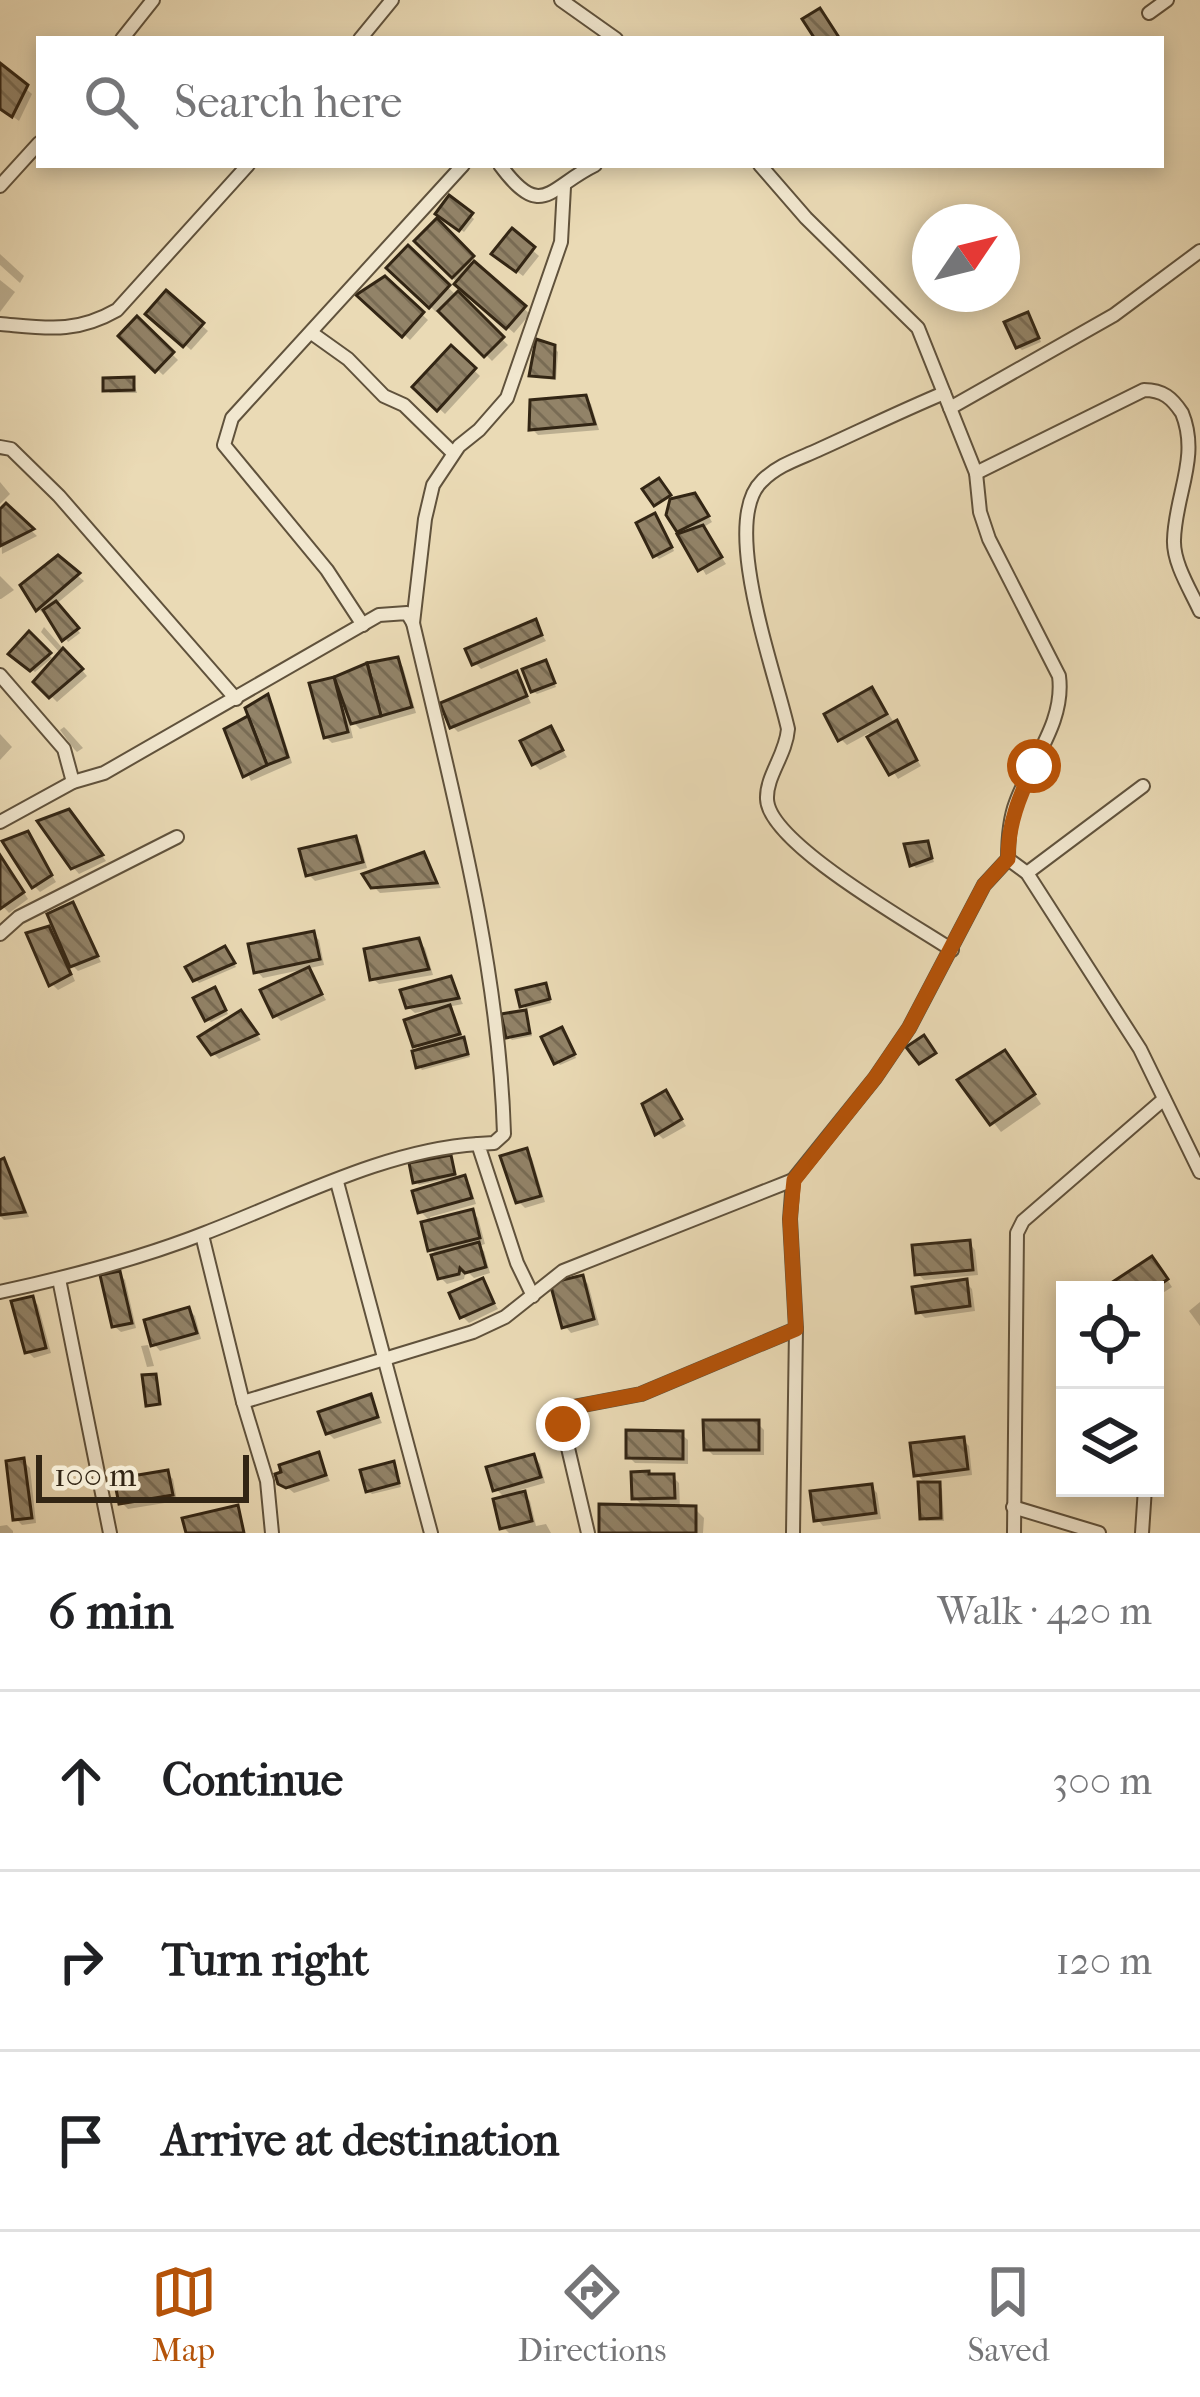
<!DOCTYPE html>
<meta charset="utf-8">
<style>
:root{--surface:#fff;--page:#f2f2f2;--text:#202124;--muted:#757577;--line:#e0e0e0;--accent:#b45309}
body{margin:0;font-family:"IM FELL French Canon",serif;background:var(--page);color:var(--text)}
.controls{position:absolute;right:36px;bottom:36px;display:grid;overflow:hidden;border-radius:0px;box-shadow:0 6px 18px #0003}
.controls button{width:108px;height:108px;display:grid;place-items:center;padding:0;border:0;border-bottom:3px solid var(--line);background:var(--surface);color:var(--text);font:60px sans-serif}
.compass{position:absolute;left:912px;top:204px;width:108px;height:108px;border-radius:50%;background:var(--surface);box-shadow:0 6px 18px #0003;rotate:55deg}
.scale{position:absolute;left:36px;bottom:30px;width:213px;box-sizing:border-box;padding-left:12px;border:6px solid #322514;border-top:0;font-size:33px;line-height:42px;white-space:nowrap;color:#322514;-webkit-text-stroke:9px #f1e7cf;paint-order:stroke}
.stop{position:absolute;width:36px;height:36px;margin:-27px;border:9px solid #b45309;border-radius:50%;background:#fff}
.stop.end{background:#b45309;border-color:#fff;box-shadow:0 3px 12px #0008}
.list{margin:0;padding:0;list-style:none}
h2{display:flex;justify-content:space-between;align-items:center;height:156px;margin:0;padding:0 48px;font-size:51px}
h2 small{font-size:39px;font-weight:400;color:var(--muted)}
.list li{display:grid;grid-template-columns:78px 1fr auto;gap:36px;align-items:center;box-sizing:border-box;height:180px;padding:0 48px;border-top:3px solid var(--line)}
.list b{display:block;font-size:45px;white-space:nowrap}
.list em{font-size:39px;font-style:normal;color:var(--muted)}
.icon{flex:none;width:66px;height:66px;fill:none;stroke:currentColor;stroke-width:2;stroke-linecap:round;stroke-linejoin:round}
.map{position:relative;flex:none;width:1200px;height:1533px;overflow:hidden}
.search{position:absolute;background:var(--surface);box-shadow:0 6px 18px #0003;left:36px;right:36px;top:36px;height:132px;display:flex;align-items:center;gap:30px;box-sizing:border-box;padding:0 42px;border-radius:0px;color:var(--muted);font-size:45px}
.sheet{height:696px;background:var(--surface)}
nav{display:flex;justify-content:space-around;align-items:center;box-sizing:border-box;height:168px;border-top:3px solid var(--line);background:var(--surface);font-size:33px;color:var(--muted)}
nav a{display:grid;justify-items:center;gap:6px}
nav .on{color:var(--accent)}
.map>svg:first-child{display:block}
.shadow{fill:#0003}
.building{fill:url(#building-back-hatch);stroke:#322514;stroke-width:3}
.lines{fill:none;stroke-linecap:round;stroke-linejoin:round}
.street-casing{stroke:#60523c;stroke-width:16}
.street{stroke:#f1e7cf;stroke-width:12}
.route{stroke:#b45309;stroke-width:15}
</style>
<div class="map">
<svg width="1200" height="1533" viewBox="0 0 1200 1533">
<defs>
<pattern id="building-back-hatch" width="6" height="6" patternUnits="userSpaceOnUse" patternTransform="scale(3)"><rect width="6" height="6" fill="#928368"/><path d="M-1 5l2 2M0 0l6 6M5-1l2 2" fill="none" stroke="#786b54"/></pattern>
</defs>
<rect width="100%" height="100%" fill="#eadab5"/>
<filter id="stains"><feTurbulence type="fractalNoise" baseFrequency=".00167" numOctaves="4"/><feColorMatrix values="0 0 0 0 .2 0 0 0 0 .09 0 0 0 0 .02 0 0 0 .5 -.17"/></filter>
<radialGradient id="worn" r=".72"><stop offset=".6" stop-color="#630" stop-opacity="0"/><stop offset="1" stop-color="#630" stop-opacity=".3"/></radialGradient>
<g class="shadow">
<path d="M0 67 32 94 19 121 0 107Z"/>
<path d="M450 200 474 219 464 232 439 213Z"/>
<path d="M437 223 475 266 530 314 514 333 464 290 418 241Z"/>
<path d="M512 233 539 256 523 276 501 259Z"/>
<path d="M408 249 508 345 492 361 440 308 436 312 391 268Z"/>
<path d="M0 254 24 276 20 283 0 265Z"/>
<path d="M0 280 15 292 0 312Z"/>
<path d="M385 280 428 320 410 340 361 295Z"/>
<path d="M166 294 208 331 191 350 150 314Z"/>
<path d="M968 294H988L989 298 974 303Z"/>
<path d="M1031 319 1041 342 1022 350 1018 347Z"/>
<path d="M137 320 178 360 163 375 122 336Z"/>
<path d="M554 348 558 352 556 380 536 378 532 375Z"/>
<path d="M451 349 480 376 445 414 416 387Z"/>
<path d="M133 380 137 393H110L106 390Z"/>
<path d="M585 398 591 404 599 430 538 435 532 429Z"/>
<path d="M0 482 10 494 0 504Z"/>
<path d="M701 503 712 522 702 528 726 564 706 575 680 530Z"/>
<path d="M6 507 37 536 2 554 0 513Z"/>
<path d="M658 520 674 551 659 559 655 555Z"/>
<path d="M58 559 84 581 55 605 80 633 68 642 47 611 44 614 38 609Z"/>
<path d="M0 576 14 590 1 599H0Z"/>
<path d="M535 623 546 641 481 669 475 663Z"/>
<path d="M44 627 87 676 57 702 37 682 61 654 41 632Z"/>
<path d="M29 635 52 658 35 672 12 654Z"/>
<path d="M397 660 403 667 416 713 360 729 348 717 353 738 332 743 326 737 313 685Z"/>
<path d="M545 663 556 687 537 694 533 691Z"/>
<path d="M516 675 531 703 458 732 452 726Z"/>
<path d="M878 697 921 766 898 779 869 733 847 745 841 739Z"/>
<path d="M268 698 273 704 292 763 251 781 228 730 252 717Z"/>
<path d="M64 727 67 730 83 748 77 752 74 749 60 730Z"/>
<path d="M550 729 567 757 540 770 534 764Z"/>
<path d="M0 734 12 747 0 760Z"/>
<path d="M75 819 106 861 79 874 73 867Z"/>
<path d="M27 834 56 882 40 892 34 886Z"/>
<path d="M355 839 361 845 367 868 315 881 309 875Z"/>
<path d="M927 844 934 862 916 868 912 864Z"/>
<path d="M423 855 441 888 380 893 373 886Z"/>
<path d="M0 856 28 899 9 913 0 903Z"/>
<path d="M72 905 101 962 78 971 65 958 75 981 58 990 52 984 48 930 64 945Z"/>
<path d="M313 934 319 940 324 965 263 978 257 971Z"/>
<path d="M418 941 425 948 433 975 379 984 372 978Z"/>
<path d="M228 953 236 967 199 983 196 980Z"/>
<path d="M309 971 326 1000 281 1021 275 1015Z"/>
<path d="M450 979 463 1004 447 1007 455 1015 470 1057 422 1070 419 1066 422 1052 416 1045 435 1013 434 1009 415 1013 408 1007Z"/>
<path d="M545 986 551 1003 526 1009 523 1005Z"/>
<path d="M218 994 228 1014 211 1022 207 1019Z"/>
<path d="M525 1013 532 1036 512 1040 508 1036Z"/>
<path d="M247 1020 261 1040 219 1059 213 1053Z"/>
<path d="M565 1034 576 1058 560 1065 557 1062Z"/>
<path d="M1013 1062 1041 1104 1001 1132 961 1081Z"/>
<path d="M666 1094 686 1126 663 1139 657 1133Z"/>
<path d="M526 1152 532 1158 545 1202 525 1208 519 1202Z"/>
<path d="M450 1158 458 1181 464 1179 470 1185 476 1204 430 1217 431 1222 421 1212 443 1185 441 1180 419 1185 416 1181Z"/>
<path d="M4 1161 10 1168 29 1217 4 1220 0 1216V1163Z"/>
<path d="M472 1212 478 1218 485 1244 478 1246 484 1251 490 1273 474 1278 466 1270 464 1279 447 1284 441 1278 438 1256 431 1250Z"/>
<path d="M969 1243 975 1250 978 1275 924 1280 918 1274Z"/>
<path d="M1158 1266 1172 1287 1155 1298V1290H1115Z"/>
<path d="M119 1274 125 1280 136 1328 121 1332 114 1326Z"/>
<path d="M582 1278 588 1284 599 1325 571 1333 565 1326Z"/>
<path d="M482 1281 498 1309 469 1323 463 1317Z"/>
<path d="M966 1283 972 1289 975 1311 925 1318 919 1312Z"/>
<path d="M32 1299 38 1305 51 1353 34 1358 28 1352Z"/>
<path d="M1200 1302V1326L1189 1311Z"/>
<path d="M189 1310 195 1316 201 1339 160 1351 154 1344Z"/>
<path d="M148 1345 154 1366 147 1367 141 1346Z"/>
<path d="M370 1398 382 1423 334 1439 328 1433Z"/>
<path d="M757 1423 764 1430V1455H713L707 1449Z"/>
<path d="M681 1434 688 1440V1464L635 1463 629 1457Z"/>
<path d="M963 1440 969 1446 972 1475 923 1481 916 1474Z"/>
<path d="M318 1456 330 1481 294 1493 281 1482Z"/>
<path d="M534 1457 540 1464 545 1483 520 1490 530 1501 536 1526 546 1524 551 1533H509L503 1527 506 1499 496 1489Z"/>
<path d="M23 1461 30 1468 36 1523 22 1525 16 1519Z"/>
<path d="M393 1464 401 1487 372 1494 368 1491Z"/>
<path d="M167 1473 173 1479 177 1501 128 1509 122 1503Z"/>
<path d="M673 1477 679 1483 680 1509H695L704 1518 703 1533H602L645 1508 635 1498Z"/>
<path d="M939 1485 942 1489 944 1521H926L923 1518Z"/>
<path d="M871 1487 877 1493 881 1519 823 1526 817 1519Z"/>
<path d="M7 1525 13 1531V1533H0V1526Z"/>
</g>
<g class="building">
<path d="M820 8 840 39H815L802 19Z"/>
<path d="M0 63 28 85 12 117 0 109Z"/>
<path d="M449 195 473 213 459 231 435 214Z"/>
<path d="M437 218 474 256 452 278 414 241Z"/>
<path d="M512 228 535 247 516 272 491 254Z"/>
<path d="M408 245 450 285 429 308 386 268Z"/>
<path d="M474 261 526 306 506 329 454 284Z"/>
<path d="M385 276 424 312 402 337 356 295Z"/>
<path d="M166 290 204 323 183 347 145 314Z"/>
<path d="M458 291 504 337 484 357 438 311Z"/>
<path d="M1028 312 1039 338 1016 348 1004 322Z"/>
<path d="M137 316 174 352 155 372 118 336Z"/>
<path d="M536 339 555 345 554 378 529 376Z"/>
<path d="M451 345 476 368 437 411 412 387Z"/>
<path d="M134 377V390L103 391V378Z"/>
<path d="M586 395 595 424 529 430 530 400Z"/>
<path d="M659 478 671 495 654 506 642 489Z"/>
<path d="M695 493 709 516 677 532 666 515 670 499Z"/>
<path d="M6 503 34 529 0 546V509Z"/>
<path d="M655 513 672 547 653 557 636 523Z"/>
<path d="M703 525 722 557 698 571 677 534Z"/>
<path d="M58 555 80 573 36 611 20 585Z"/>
<path d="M56 601 79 628 62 641 43 610Z"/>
<path d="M536 619 542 635 472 665 465 649Z"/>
<path d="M29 631 51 653 30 671 8 654Z"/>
<path d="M63 648 83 669 49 698 33 682Z"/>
<path d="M398 657 412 707 381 716 367 663Z"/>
<path d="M546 660 555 683 531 692 522 669Z"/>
<path d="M367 663 381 716 351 724 334 677Z"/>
<path d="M517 671 527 696 450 728 440 703Z"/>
<path d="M334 677 348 732 324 738 309 683Z"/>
<path d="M872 687 887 714 838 741 824 714Z"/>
<path d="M268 694 288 757 267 765 245 708Z"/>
<path d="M248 716 267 765 243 777 224 729Z"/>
<path d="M897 720 917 760 889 775 867 737Z"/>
<path d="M551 726 563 750 532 765 520 741Z"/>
<path d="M69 809 103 855 71 869 37 821Z"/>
<path d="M28 831 52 875 32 888 2 841Z"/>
<path d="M356 836 363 862 306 876 299 849Z"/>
<path d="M928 841 932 858 910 866 904 844Z"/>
<path d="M424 852 437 883 371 888 362 874Z"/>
<path d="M0 855 24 892 0 909Z"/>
<path d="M73 902 98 956 70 967 47 914Z"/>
<path d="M49 926 71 974 49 986 26 933Z"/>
<path d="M314 931 320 959 254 973 248 944Z"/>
<path d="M419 938 429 969 370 980 364 949Z"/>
<path d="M225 946 235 963 193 981 185 967Z"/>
<path d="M309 967 322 994 273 1017 260 990Z"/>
<path d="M451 976 459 998 406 1008 400 990Z"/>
<path d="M546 983 550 999 520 1007 516 990Z"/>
<path d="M215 987 226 1010 205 1021 193 998Z"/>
<path d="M450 1005 460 1034 413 1047 404 1020Z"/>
<path d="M241 1010 258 1034 211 1055 198 1037Z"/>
<path d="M526 1010 530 1033 506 1038 501 1014Z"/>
<path d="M562 1027 575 1054 554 1064 541 1037Z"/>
<path d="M924 1035 936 1053 919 1064 906 1047Z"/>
<path d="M464 1037 468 1054 416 1068 412 1051Z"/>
<path d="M1005 1050 1035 1094 990 1125 957 1080Z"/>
<path d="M666 1090 682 1119 655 1135 642 1104Z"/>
<path d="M527 1148 541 1196 516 1203 500 1156Z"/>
<path d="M451 1155 455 1174 413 1183 409 1163Z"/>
<path d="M4 1158 25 1212 0 1215V1160Z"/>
<path d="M465 1175 472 1198 418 1213 412 1191Z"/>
<path d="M473 1209 480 1238 428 1251 421 1222Z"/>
<path d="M970 1240 973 1270 915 1275 912 1245Z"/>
<path d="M479 1242 486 1267 465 1273 460 1268 459 1274 438 1279 431 1255Z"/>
<path d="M1152 1256 1168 1279 1152 1290H1111L1108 1285Z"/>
<path d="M120 1271 132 1323 112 1327 100 1275Z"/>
<path d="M583 1275 594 1319 562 1328 550 1283Z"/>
<path d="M483 1278 494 1303 460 1318 449 1293Z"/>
<path d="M967 1279 970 1306 916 1313 912 1287Z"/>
<path d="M33 1296 46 1348 25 1353 11 1301Z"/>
<path d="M189 1307 197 1333 151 1346 144 1320Z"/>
<path d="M156 1374 160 1404 146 1406 142 1375Z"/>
<path d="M371 1394 378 1417 326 1434 318 1412Z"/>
<path d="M703 1420H759V1450H704Z"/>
<path d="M626 1430 683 1431V1459L626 1458Z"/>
<path d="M964 1437 968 1469 914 1476 910 1443Z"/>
<path d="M319 1452 326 1475 286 1488 278 1484 275 1474 281 1472 279 1465Z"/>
<path d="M534 1454 541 1477 493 1491 486 1467Z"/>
<path d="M24 1458 32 1518 13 1520 6 1461Z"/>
<path d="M394 1461 399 1483 366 1492 360 1470Z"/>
<path d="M168 1470 173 1495 119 1504 114 1479Z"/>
<path d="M649 1471V1474H674L675 1498 632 1499 631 1472Z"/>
<path d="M918 1482H940L941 1518 920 1519Z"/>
<path d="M872 1484 876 1513 814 1521 810 1491Z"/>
<path d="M525 1491 532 1521 500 1529 493 1499Z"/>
<path d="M599 1504 696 1506V1533H599Z"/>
<path d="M238 1505 244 1533H186L182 1518Z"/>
</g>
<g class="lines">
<g class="street-casing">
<g id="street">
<path d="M561 0 616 39"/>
<path d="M1149 13 1167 0"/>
<path d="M122 39 153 0"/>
<path d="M360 39 392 0"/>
<path d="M500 165C542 222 549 187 595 165"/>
<path d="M760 165 806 218 918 328 976 473 980 512 989 539 1059 676C1065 722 1032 759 1016 802 1009 820 1008 839 1008 859"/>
<path d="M0 186 39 143"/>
<path d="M0 324C46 328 75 334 117 310L248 165"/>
<path d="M313 334 348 359 384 396 404 405 453 453"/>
<path d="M944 393C901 411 860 431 818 450 798 459 778 465 762 481 719 522 776 674 788 729 786 755 766 776 767 799 768 843 913 924 952 950"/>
<path d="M950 408 1114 315 1200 251"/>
<path d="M0 447 11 449 59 496 236 699"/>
<path d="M976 473 1144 390C1163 390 1172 398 1182 413 1200 457 1175 495 1174 540 1173 563 1191 591 1200 611"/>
<path d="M413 623 425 519 433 485 459 446 479 430 507 398 561 242 564 187"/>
<path d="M363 625 327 570 224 445 232 418 463 165"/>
<path d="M0 675 64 749 73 782"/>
<path d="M0 822 73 782 104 773 379 615 407 613 413 623C452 790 499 962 504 1134L494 1143 478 1144 517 1263 533 1296"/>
<path d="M1027 873 1143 786"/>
<path d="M0 934 19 917 177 837"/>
<path d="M337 1182 431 1533"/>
<path d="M202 1235 243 1402"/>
<path d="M59 1279 110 1533"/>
<path d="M0 1292C69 1277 139 1259 205 1233 292 1200 384 1150 478 1144"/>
<path d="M1013 1507 1099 1533"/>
<path d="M272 1533 267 1481 243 1402 473 1332 505 1317 563 1271 793 1180"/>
<path d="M588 1533 560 1414 573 1407 641 1394 796 1329"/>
<path d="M793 1533 796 1329 790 1219 793 1180 875 1078 909 1028 984 885 1008 859 1027 873 1140 1049 1200 1172"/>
<path d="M1014 1533 1017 1233 1023 1221 1164 1099"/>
<path d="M1142 1533 1145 1488"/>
</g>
</g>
<use href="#street" class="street"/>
</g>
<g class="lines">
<path class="route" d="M563 1424 560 1414 573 1407 641 1394 796 1329 790 1219 794 1180 875 1078 909 1028 984 885 1008 859C1008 824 1019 797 1034 766"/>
</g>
<rect width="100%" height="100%" filter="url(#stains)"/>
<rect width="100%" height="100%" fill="url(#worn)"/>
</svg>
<div class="controls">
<button><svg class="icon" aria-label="locate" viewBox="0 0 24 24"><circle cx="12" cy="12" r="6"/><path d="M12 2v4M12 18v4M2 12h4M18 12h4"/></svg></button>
<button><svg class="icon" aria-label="layers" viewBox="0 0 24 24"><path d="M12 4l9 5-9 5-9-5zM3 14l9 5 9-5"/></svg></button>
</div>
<svg class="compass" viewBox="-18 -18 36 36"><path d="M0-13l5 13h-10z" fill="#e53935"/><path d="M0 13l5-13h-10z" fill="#757577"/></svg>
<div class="scale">100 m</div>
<div class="stop" style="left:1034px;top:766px"></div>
<div class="stop end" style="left:563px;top:1424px"></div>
<div class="search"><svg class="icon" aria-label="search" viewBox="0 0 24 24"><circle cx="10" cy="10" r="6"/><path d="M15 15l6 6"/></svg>Search here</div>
</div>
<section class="sheet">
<h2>6 min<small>Walk · 420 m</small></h2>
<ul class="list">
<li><svg class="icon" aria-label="ahead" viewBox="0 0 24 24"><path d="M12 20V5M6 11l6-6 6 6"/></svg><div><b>Continue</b></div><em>300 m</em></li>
<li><svg class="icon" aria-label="right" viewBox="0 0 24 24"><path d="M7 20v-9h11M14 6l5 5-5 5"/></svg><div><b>Turn right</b></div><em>120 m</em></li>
<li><svg class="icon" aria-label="arrive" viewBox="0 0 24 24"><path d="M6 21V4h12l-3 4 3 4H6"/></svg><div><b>Arrive at destination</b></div></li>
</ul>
</section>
<nav>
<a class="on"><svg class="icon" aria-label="map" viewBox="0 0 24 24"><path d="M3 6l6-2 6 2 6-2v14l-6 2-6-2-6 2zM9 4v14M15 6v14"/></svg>Map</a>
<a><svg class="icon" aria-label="directions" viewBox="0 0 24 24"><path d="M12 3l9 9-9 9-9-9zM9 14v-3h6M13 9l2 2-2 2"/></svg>Directions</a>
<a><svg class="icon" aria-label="saved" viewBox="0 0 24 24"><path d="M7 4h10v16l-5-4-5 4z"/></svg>Saved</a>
</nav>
